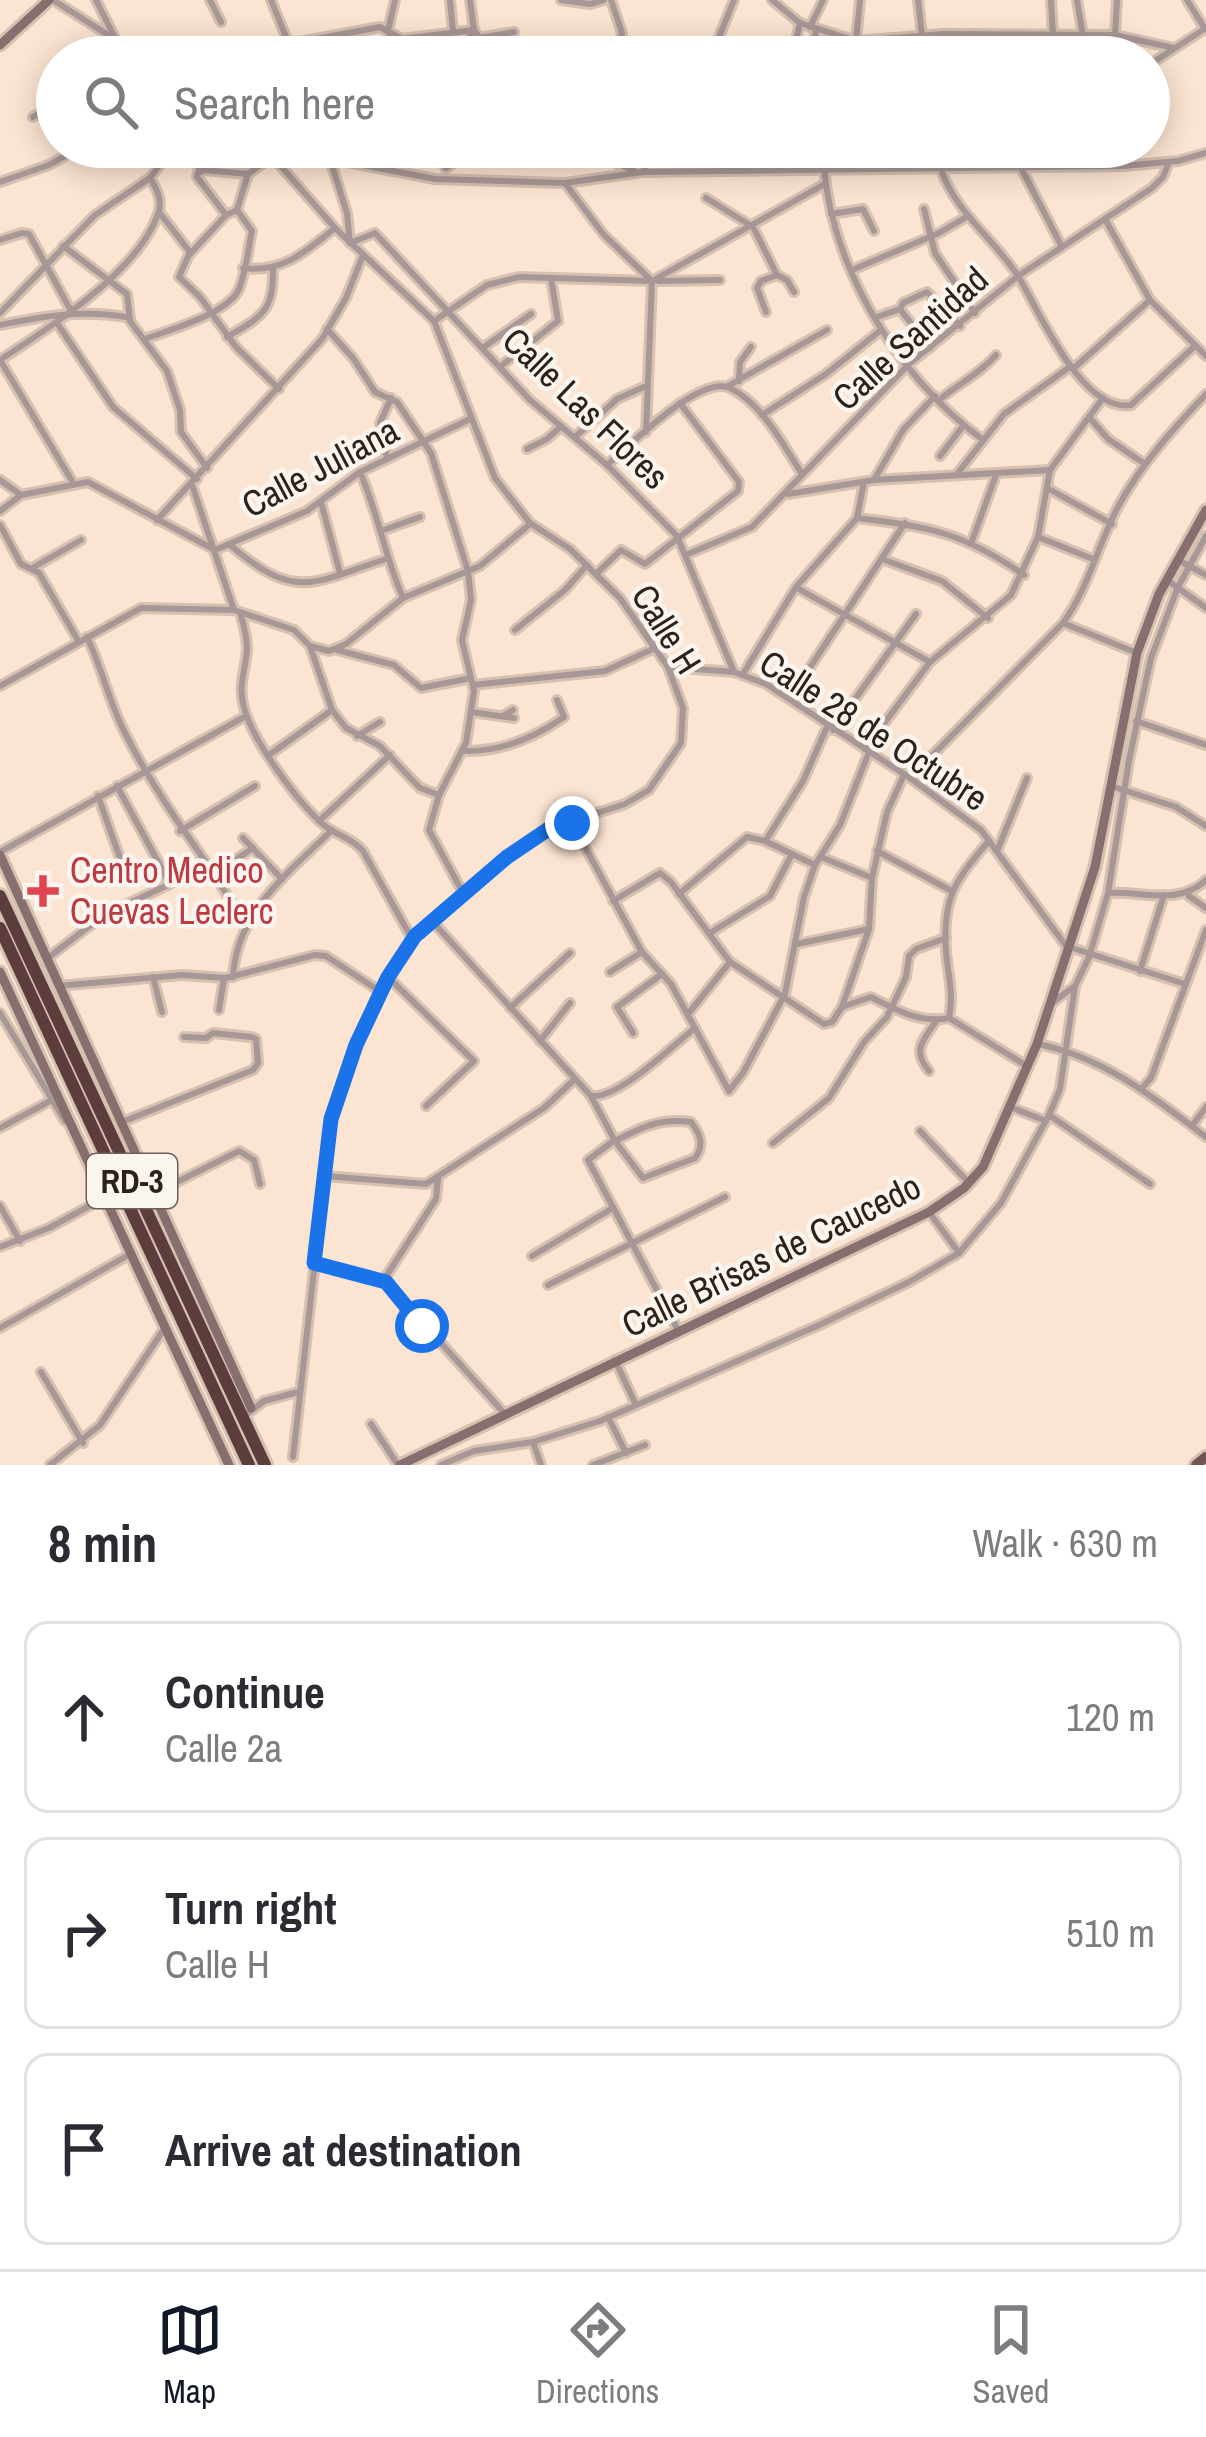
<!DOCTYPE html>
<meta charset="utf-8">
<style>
:root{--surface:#fff;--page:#f2f2f3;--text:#2b2b33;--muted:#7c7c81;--line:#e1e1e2;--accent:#111827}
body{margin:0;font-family:"Archivo Narrow",sans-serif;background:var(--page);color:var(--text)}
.stop{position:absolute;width:36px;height:36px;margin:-27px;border:9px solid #1a73e8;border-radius:50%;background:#fff}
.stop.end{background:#1a73e8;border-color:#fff;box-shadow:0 3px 12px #0008}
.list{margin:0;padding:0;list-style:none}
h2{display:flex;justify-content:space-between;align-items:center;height:156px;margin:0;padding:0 48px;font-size:51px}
h2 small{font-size:39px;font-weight:400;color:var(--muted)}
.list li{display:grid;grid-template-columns:78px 1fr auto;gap:36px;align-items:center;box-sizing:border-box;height:192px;margin:0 24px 24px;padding:0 24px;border:3px solid var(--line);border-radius:24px}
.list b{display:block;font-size:45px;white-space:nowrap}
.list p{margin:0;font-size:39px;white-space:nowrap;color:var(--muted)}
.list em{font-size:39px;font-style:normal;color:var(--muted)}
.icon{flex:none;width:66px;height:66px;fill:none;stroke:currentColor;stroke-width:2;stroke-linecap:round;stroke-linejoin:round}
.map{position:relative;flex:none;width:1206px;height:1465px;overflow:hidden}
.search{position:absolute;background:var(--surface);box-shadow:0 6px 30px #0003;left:36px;right:36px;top:36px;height:132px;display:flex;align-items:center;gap:30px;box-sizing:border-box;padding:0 42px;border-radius:66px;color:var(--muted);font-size:45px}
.sheet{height:804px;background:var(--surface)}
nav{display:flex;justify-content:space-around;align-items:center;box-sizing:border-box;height:168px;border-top:3px solid var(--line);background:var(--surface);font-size:33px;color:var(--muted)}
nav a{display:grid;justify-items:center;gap:6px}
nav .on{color:var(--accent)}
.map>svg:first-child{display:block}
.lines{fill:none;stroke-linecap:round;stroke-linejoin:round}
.street-casing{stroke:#d6c1b0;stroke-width:12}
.secondary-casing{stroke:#d6c1b0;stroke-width:15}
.primary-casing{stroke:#d6c1b0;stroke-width:16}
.highway-casing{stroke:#d6c1b0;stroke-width:18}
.street{stroke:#a89797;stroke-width:6}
.secondary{stroke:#886f6f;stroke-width:9}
.primary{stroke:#715454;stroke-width:10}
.highway{stroke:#5c3c3d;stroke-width:12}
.route{stroke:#1a73e8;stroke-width:15}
.health-dot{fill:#e0444e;stroke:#fbf5f0;stroke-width:4.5}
.labels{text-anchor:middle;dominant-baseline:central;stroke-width:9;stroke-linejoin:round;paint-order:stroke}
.shield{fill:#fbf5f0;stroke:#6a615a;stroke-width:3}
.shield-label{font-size:33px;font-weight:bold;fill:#2c2219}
.street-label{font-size:36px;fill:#2c2219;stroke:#fbf5f0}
.health-label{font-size:36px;fill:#be3a42;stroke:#fbf5f0;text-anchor:start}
</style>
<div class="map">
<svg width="1206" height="1465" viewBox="0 0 1206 1465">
<rect width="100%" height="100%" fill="#fbe4d1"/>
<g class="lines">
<g class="street-casing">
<g id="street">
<path d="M53 0 143 57"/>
<path d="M96 0 114 36"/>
<path d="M210 0 221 22"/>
<path d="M271 0 294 57"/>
<path d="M395 0 388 30 399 57"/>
<path d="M450 0 453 32"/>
<path d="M470 0 474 30 492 57"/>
<path d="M561 0 590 4 604 0"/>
<path d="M772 0 800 23 856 41 944 34 1115 35 1174 48"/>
<path d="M918 0 922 36"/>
<path d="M1051 0 1053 36"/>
<path d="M1077 0 1083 36"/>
<path d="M1187 0 1205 29"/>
<path d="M810 27 823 0"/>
<path d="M944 34 949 57"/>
<path d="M971 34 974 57"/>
<path d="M1019 35 1021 57"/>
<path d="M1115 35 1117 0"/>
<path d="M479 38 514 32"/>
<path d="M856 41 860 0"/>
<path d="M866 41 873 57"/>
<path d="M255 57 289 44 380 27 402 39 474 30"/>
<path d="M456 57 474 30"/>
<path d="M606 57 619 48 622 33 611 0"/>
<path d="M711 57 734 0"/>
<path d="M792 57 800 23"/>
<path d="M812 57 816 29"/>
<path d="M1149 65 1206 28"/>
<path d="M33 117 57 103"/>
<path d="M183 147 201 171"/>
<path d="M264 147 335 228 434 321 495 478 530 523 570 549 620 598 668 667 683 708 681 743 649 790 625 804 551 828 507 857 415 936 388 977 356 1045 331 1119 293 1457"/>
<path d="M326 147 347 213 350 243 375 233 530 400 607 465 677 536 734 672"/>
<path d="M443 147 445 167"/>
<path d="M583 147 634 171"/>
<path d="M823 147C824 256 894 375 982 439"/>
<path d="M910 147 913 167"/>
<path d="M1038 147 1019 164 1062 247"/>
<path d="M331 159 435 179 565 183 643 172 1124 166 1178 161 1206 153"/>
<path d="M446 168 476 147"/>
<path d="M941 169C955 212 994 239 1018 276 1039 310 1081 413 1131 405L1195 346"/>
<path d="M643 172 656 147"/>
<path d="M0 182 49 165 81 147"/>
<path d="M565 183 604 235 652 281 646 432"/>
<path d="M706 198 753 227 777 275"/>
<path d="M924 209 935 253 975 313"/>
<path d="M159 212 190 252 179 277 200 297 236 347 279 389"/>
<path d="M831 214 863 209 874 231"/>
<path d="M226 215 197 177 198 173 204 170 248 174"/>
<path d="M1106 221 1150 300 1206 356"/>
<path d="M0 240 22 233 29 234 70 309"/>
<path d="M63 246 127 294 130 321 167 371 180 410 181 432 207 468"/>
<path d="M190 254 226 215 237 210 248 174 272 157"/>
<path d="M243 268C283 273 305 252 335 228"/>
<path d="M852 270 939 233 968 216"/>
<path d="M658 281 720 280"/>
<path d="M900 309 930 348"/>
<path d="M766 312 757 288 761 281 777 275 787 280 794 292"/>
<path d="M0 313 95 215 150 178 173 147"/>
<path d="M877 317 900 309 903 303 927 292 960 326"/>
<path d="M434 321 487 285 519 277 652 281 823 185"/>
<path d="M57 323 113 407 197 479"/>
<path d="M0 325C44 316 85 309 130 318"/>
<path d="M327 329 353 358 375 392 397 402 431 453 468 571 471 600 462 640 474 691 466 743 439 795 429 830 463 893"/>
<path d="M227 337C261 317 274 312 273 269"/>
<path d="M145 339C169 330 228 314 239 289 246 272 248 249 252 231L237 210"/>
<path d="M484 347 531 314"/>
<path d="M0 360C49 328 138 272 158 214 163 201 157 189 150 178"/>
<path d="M0 360 72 481"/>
<path d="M501 366 558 321 551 278"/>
<path d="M1074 368 1150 300"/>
<path d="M739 381 740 362 751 347"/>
<path d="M728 386 827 330"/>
<path d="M939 400C958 384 981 373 996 355"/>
<path d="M762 415 826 374 881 330"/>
<path d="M1089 417 1108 439 1145 464"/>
<path d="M575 437 617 399 644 387"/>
<path d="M527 449 547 439 560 427"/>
<path d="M940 456 963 426"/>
<path d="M387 459 380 423 391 398"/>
<path d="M607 465C629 446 700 374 730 388 763 404 783 445 802 474"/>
<path d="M360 472C378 513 385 557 403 598"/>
<path d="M957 474 1004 414 1071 366"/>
<path d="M0 480 21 495"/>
<path d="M874 480 903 430 935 396"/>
<path d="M192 485 234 610"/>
<path d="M1047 488 1112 524"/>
<path d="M788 494 874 480 1050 470"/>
<path d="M321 502 340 573"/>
<path d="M0 511 21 495 88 482 215 550 307 511 360 472 470 419"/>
<path d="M857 518C928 526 964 533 1024 575"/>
<path d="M157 520 322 339 346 298 363 255"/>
<path d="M0 525 21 564 39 573 79 642"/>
<path d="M381 531 420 517"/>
<path d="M1038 537 1093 559"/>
<path d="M972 541 996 475"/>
<path d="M229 544C296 602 311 583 386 559"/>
<path d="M688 554 752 527 909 364 1018 276 1152 188 1163 177 1169 162"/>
<path d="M882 559 942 581 988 618"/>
<path d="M1178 560 1206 575"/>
<path d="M34 567 81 540"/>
<path d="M596 574 621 550 645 564 738 491 739 482 680 403"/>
<path d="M1167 580 1206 608"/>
<path d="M797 588 930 662"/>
<path d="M240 612C244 627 249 643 246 658 244 674 239 686 243 703 249 737 299 804 325 826 338 836 352 838 363 851L412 939"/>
<path d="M1063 623 1137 653"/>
<path d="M515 630 565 590 587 565"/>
<path d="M87 637C102 668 109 702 125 733 149 781 179 824 210 868 223 887 230 904 248 921"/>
<path d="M310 646 329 651 346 644 403 598 480 566 530 524"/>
<path d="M337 650 394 665 421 688 471 678"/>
<path d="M668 667 734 672 766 684 910 778 981 830 1066 946 1185 984"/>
<path d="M743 674 796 587 857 518 864 482"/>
<path d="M473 685 605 671 655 648"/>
<path d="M0 686 141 608 234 610 294 630 310 646 332 710 346 728 380 746 420 788 439 795"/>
<path d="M785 696 805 675 905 523"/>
<path d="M471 712 514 718"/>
<path d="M503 716 513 710"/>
<path d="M1136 721 1206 745"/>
<path d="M833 730 916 614"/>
<path d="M357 736 380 722"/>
<path d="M865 749 930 662 1011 595 1038 537 1050 470 1103 398"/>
<path d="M464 751C502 752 534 738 564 717L557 700"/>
<path d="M269 755 332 710"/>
<path d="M910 778 1063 623C1089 587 1098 544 1119 505 1142 463 1174 428 1206 394"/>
<path d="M1111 786 1176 807 1206 826"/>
<path d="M98 796 121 861 101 876"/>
<path d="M319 821 390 755"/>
<path d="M572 823 642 952 671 984 729 1091 743 1073 785 994 804 897 815 865 840 825 869 752"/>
<path d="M180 831 255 786"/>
<path d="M243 838 282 879"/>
<path d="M766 840 803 781 827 727"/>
<path d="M989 841C955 880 942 898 946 952 948 975 954 994 949 1018L1027 1066"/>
<path d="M877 851 950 890"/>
<path d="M997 851 1027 778"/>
<path d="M0 852 246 716"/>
<path d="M821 857 872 878"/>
<path d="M214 874 253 848"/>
<path d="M1108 893C1143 891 1179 906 1206 880"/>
<path d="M679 894 747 837 765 841 815 865"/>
<path d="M1189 896 1206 908"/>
<path d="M613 901 660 873 671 882 730 962 688 1014"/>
<path d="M432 921 591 1096C619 1099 672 1046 695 1028"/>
<path d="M710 933 770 896 792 854"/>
<path d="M797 944 869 929"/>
<path d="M49 957 104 915 170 884 117 786"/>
<path d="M730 962 824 1024 832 1022 842 1007 871 997C895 1009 919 1024 949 1018"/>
<path d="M1140 971 1164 895"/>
<path d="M610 972 642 952"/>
<path d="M153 977 162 1012"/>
<path d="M233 977C236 913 288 873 331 831"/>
<path d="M388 977 474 1061 426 1106"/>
<path d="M58 986 182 975 226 978 315 955 326 956 381 992"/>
<path d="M1053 1002 1075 986 1089 957 1108 893 1129 760 1151 658 1178 587 1206 536"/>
<path d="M842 1007 869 929 872 878 887 812 904 775"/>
<path d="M510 1008 570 953"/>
<path d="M219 1010 224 978"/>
<path d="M0 1013 65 1121"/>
<path d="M633 1033 617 1007 662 974"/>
<path d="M540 1041 570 1003"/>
<path d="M1038 1044C1103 1057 1155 1098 1206 1137"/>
<path d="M929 1071C912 1050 922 1042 936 1021"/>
<path d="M1141 1089 1151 1078 1206 930"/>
<path d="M591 1096 615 1141 643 1178 695 1158C705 1145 700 1134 691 1122 660 1118 642 1127 615 1141L612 1142 588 1160 678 1330"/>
<path d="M1010 1107 1046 1121"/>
<path d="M1049 1115 1150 1184"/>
<path d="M122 1122 253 1070 258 1063 256 1039 251 1037 213 1033 206 1038 184 1037"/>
<path d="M1192 1126 1206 1107"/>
<path d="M0 1128 50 1101"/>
<path d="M920 1131 969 1183"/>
<path d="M773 1143 829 1098 864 1042 887 1017 906 977 909 956 916 949 946 938"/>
<path d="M324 1176 426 1184 544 1108 574 1080"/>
<path d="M153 1194 239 1151 254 1160 260 1184"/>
<path d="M0 1206 20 1241"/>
<path d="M929 1212 959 1253"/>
<path d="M0 1247 49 1228 104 1198"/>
<path d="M532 1256 613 1208"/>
<path d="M314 1263 386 1282 504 1413"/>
<path d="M383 1281 436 1199 438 1178"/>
<path d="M548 1285 725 1197"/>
<path d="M0 1328 132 1253"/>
<path d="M615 1360 636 1405"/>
<path d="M41 1372 83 1443"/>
<path d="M243 1417 264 1401 298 1392"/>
<path d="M608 1417 626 1453"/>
<path d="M371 1424 398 1465"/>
<path d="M533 1442 541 1465"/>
<path d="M50 1465 100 1425 164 1329"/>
<path d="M441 1465 474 1451 533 1442 600 1421 817 1326 909 1282 959 1253 1001 1203 1049 1115 1060 1089 1075 986"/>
<path d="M593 1465 645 1445"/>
</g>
</g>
<g class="secondary-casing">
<g id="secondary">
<path d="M0 45 49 0"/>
<path d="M0 855 251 1408"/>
<path d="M0 972 229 1465"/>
<path d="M400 1465 929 1212 964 1188 983 1167 1037 1044 1095 867 1137 653 1159 594 1206 510"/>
</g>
</g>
<g class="primary-casing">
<path id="primary" d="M1196 1465 1206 1457"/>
</g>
<g class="highway-casing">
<g id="highway">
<path d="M0 896 265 1465"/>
<path d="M0 928 249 1465"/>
</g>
</g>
<use href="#street" class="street"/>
<use href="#secondary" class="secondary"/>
<use href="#primary" class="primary"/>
<use href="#highway" class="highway"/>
</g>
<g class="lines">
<path class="route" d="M422 1326 386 1282 314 1263 331 1119 356 1045 388 977 415 936 507 857 550 828 572 823"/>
</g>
<path class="health-dot" d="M37 873h12v12h12v12h-12v12h-12v-12h-12v-12h12z"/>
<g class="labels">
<rect class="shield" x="87" y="1154" width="90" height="54" rx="9"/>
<g class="shield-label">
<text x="132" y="1181">RD-3</text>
</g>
<g class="street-label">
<text transform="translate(910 338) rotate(-42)">Calle Santidad</text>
<text transform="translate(586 408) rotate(44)">Calle Las Flores</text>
<text transform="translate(320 467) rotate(-28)">Calle Juliana</text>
<text transform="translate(667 629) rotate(58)">Calle H</text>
<text transform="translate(874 730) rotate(33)">Calle 28 de Octubre</text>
<text transform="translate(771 1255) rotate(-26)">Calle Brisas de Caucedo</text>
</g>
<g class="health-label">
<text x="70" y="870">Centro Medico<tspan x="70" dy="41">Cuevas Leclerc</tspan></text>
</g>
</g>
</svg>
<div class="stop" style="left:422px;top:1326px"></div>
<div class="stop end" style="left:572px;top:823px"></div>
<div class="search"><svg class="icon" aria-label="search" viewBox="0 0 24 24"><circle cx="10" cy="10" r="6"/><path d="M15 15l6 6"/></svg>Search here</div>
</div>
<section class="sheet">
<h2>8 min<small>Walk · 630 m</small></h2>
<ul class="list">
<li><svg class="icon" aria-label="ahead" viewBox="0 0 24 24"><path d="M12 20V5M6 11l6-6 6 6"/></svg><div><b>Continue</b><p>Calle 2a</p></div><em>120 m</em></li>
<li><svg class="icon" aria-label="right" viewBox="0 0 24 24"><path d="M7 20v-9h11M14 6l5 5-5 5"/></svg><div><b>Turn right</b><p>Calle H</p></div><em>510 m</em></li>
<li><svg class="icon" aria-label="arrive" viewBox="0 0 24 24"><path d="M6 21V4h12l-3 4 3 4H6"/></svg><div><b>Arrive at destination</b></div></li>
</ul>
</section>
<nav>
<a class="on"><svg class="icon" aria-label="map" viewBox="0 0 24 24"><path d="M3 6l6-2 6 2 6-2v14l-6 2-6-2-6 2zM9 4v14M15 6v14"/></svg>Map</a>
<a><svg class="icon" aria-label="directions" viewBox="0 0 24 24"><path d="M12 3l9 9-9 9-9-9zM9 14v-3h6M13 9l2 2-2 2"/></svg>Directions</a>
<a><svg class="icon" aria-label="saved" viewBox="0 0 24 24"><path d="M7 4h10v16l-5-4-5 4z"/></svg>Saved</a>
</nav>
